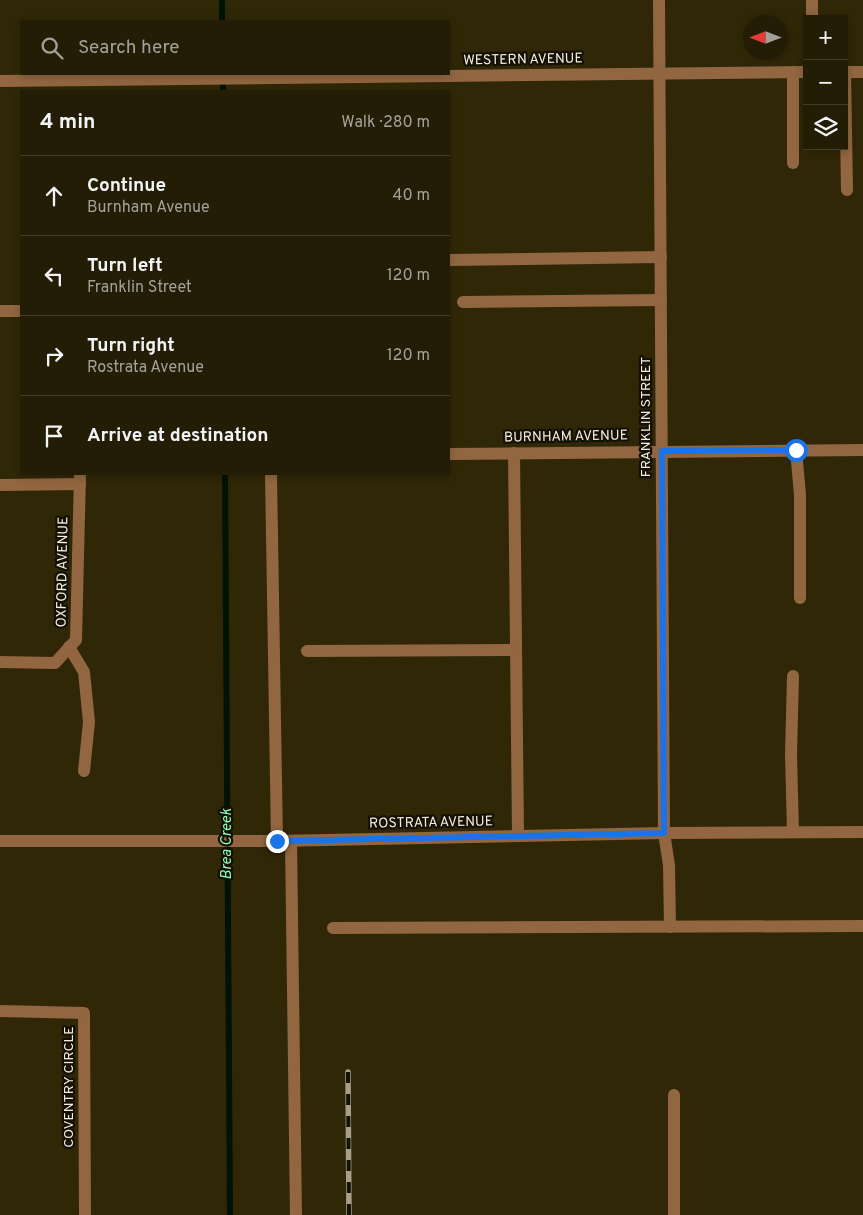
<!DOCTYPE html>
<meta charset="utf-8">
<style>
:root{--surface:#241d05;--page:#2c260f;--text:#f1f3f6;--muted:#a3a29a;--line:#413b27}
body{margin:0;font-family:Overpass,sans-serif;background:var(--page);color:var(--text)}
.controls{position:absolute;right:15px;top:15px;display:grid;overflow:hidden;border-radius:0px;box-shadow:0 2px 8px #0003}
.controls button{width:45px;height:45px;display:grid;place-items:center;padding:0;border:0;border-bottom:1px solid var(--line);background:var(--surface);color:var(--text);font:25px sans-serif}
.compass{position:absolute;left:743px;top:15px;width:45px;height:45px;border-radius:50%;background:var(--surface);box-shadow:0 2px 8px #0003;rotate:270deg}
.stop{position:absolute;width:15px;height:15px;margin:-11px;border:4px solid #1a73e8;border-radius:50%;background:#fff}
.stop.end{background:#1a73e8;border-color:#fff;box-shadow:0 1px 5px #0008}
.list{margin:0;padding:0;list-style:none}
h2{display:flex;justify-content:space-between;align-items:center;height:65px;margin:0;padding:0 20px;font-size:21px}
h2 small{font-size:16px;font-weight:400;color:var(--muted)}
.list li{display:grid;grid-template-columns:32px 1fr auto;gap:15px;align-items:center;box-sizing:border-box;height:80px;padding:0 20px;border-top:1px solid var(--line)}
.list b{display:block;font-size:19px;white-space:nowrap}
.list p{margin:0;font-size:16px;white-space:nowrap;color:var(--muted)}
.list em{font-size:16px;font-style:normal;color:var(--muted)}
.icon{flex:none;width:28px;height:28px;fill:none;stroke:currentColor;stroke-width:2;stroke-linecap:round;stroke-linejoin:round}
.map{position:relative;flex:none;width:863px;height:1215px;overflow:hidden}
.search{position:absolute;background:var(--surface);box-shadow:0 2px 8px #0003;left:20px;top:20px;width:430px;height:55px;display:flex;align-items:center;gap:12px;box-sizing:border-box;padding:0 18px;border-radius:0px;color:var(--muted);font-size:19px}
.panel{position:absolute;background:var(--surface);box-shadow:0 2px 8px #0003;left:20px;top:90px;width:430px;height:385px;border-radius:0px}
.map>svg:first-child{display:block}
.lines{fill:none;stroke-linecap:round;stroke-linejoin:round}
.stream{stroke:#001306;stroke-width:6}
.minor{stroke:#916640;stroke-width:12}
.rail-casing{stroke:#a7a088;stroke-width:5.5}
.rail{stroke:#141005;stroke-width:4;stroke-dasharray:11;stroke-linecap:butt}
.route{stroke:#1a73e8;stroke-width:6}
.labels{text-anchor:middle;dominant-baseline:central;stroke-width:4.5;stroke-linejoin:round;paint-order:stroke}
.street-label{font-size:14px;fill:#f4eedc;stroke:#141005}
.water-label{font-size:15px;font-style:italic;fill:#8efcb7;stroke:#141005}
</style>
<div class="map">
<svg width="863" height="1215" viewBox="0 0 863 1215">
<rect width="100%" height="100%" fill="#302707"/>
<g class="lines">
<g class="stream">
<path d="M222 0V21"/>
<path d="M223 77V91"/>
<path d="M225 474 230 1215"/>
</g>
<g class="minor">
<path d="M659 0 664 833 669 865 670 927"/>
<path d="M812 0V19"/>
<path d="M793 72V163"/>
<path d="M844 72H863"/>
<path d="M845 72 847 190"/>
<path d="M0 81 807 72"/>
<path d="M449 260 661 257"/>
<path d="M463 302 661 300"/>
<path d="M0 311H21"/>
<path d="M796 450 800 495V598"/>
<path d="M514 453 518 836"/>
<path d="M449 454 863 450"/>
<path d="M271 474 277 841"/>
<path d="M0 485 80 484"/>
<path d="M69 647 84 672 89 722 84 771"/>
<path d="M307 651 516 650"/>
<path d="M0 662 55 663 76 640 80 474"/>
<path d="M793 832 791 754 793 676"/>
<path d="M0 841H277L664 833 863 832"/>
<path d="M291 841 296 1215"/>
<path d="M333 928 863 926"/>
<path d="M0 1011 84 1013 85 1215"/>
<path d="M674 1095V1215"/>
</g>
<g class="rail-casing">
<path id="rail" d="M348 1072 349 1215"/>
</g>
<use href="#rail" class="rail"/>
</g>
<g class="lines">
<path class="route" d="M277 841 664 833 662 451 796 450"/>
</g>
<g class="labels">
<g class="street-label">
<text transform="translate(523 60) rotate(-1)">WESTERN AVENUE</text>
<text transform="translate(646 417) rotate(-90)">FRANKLIN STREET</text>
<text transform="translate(566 437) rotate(-1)">BURNHAM AVENUE</text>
<text transform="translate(63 572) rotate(-89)">OXFORD AVENUE</text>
<text transform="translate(431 823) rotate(-1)">ROSTRATA AVENUE</text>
<text transform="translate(69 1087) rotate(-90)">COVENTRY CIRCLE</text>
</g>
<g class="water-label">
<text transform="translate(227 844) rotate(-90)">Brea Creek</text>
</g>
</g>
</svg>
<div class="controls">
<button>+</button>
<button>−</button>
<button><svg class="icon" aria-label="layers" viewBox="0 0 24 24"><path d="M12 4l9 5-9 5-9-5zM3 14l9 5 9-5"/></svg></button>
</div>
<svg class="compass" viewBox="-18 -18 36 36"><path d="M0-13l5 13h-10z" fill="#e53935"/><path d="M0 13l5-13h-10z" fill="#a3a29a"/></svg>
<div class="stop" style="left:796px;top:450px"></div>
<div class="stop end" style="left:277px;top:841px"></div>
<div class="search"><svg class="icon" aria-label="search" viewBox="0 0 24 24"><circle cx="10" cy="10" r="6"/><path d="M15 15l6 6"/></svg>Search here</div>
<section class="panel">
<h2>4 min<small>Walk · 280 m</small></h2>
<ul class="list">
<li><svg class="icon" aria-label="ahead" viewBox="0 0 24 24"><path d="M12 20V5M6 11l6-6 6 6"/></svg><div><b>Continue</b><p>Burnham Avenue</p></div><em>40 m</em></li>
<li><svg class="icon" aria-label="left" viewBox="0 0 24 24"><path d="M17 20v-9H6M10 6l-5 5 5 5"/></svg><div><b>Turn left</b><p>Franklin Street</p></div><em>120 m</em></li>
<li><svg class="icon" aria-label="right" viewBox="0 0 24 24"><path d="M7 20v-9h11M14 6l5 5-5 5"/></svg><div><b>Turn right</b><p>Rostrata Avenue</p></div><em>120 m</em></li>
<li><svg class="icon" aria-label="arrive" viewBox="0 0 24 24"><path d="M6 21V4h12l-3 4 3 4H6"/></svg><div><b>Arrive at destination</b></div></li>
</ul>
</section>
</div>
